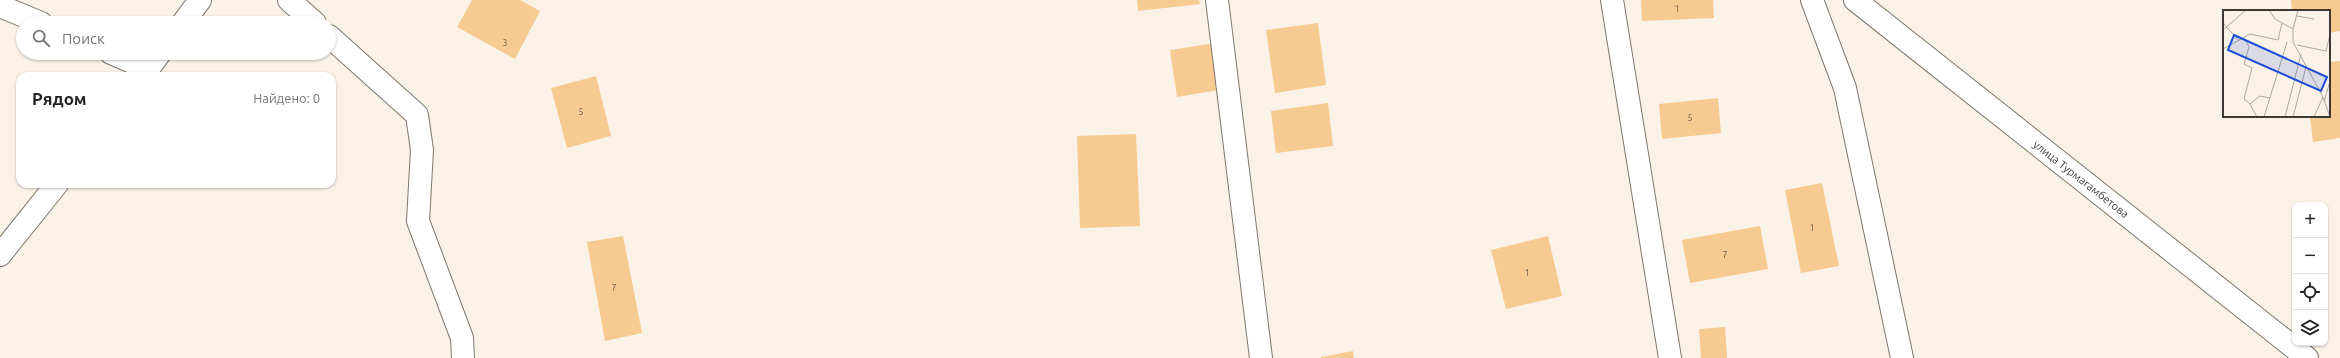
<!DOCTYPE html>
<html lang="ru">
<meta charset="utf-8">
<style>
:root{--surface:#fff;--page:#f6f6f6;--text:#222;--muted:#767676;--line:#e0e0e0}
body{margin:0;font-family:Ubuntu,sans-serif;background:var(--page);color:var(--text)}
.controls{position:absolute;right:12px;bottom:12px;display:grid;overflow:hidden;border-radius:8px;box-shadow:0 1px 3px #0004}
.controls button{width:36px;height:36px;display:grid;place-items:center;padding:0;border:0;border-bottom:1px solid var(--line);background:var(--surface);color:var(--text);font:20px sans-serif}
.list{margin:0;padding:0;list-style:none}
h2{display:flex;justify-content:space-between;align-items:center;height:52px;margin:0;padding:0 16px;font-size:17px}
h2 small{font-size:13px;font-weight:400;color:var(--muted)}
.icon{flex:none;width:22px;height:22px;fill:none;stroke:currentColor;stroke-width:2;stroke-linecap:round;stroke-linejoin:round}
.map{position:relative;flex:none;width:2340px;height:358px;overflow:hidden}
.search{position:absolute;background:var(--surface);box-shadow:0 1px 3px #0004;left:16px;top:16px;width:320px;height:44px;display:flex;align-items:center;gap:10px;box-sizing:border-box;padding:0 14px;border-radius:22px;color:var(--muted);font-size:15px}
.panel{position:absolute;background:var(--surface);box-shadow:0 1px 3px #0004;left:16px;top:72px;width:320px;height:116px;border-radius:12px}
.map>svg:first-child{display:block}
.building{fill:#f7ca91}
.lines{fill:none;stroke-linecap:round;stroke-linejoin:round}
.minor-casing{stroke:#7f776d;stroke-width:24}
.minor{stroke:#fff;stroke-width:22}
.labels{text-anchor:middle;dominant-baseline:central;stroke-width:3.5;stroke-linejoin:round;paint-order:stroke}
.number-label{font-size:9px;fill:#6b5d4c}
.street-label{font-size:11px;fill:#3c3935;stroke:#fff}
.inset-road{fill:none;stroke:#afa8a0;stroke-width:1}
.view{fill:#1d4ed8;fill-opacity:0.15;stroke:#1d4ed8;stroke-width:2}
.inset-edge{fill:none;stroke:#3c3935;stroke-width:2}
</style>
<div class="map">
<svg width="2340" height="358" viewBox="0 0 2340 358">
<rect width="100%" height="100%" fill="#fbf2e7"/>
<g class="building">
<path d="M472 0H520L540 11 515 59 457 27Z"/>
<path d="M1137 0H1199L1200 4 1138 11Z"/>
<path d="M1641 0H1713L1714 18 1642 21Z"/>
<path d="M2291 0H2340V31L2329 33V11H2292Z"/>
<path d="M1318 23 1326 85 1275 93 1266 30Z"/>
<path d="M1216 43 1224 89 1177 97 1170 50Z"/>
<path d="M2340 61V138L2313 142 2310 116H2329V62Z"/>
<path d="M596 76 611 136 567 148 551 88Z"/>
<path d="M1718 98 1721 133 1662 139 1659 104Z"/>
<path d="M1328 103 1333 146 1276 153 1271 111Z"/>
<path d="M1136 134 1140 226 1080 228 1077 136Z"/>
<path d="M1822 183 1839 266 1801 273 1785 190Z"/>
<path d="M1760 226 1768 269 1690 283 1682 240Z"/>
<path d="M623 236 642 333 605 341 587 242Z"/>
<path d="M1548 236 1562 296 1506 309 1491 250Z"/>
<path d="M1725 327 1727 358H1701L1699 329Z"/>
<path d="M1353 351 1354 358H1321V357Z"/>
</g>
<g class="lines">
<g class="minor-casing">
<g id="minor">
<path d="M289 0 315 23"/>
<path d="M1217 0 1261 358"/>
<path d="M1612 0 1670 358"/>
<path d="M1812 0 1845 88 1902 358"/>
<path d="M1855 0 2307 358"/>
<path d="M0 6 41 23"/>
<path d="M183 23 200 0"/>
<path d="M329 36 417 115 422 150 418 221 462 338 463 358"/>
<path d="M111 53 148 69"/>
<path d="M143 76 160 53"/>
<path d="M0 255 57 184"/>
</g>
</g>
<use href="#minor" class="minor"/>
</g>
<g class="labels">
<g class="number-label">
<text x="1677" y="9">1</text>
<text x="505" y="43">3</text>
<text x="581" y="112">5</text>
<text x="1690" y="118">5</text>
<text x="1812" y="228">1</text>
<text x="1725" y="255">7</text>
<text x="1527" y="273">1</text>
<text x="614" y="288">7</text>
</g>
<g class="street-label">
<text transform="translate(2081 179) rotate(38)">улица Турмагамбетова</text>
</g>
</g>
<g transform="translate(2223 10)">
<rect width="107" height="107" fill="#fbf2e7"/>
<path class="inset-road" d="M46 0 52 9 70 19V32L100 87 107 107M74 6 91 9M0 13 16 31M70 19 75 0M0 20 23 0M21 28 26 37 21 54 29 58 21 89 27 94M74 35 103 41 107 25M0 39 27 24 55 30 59 13M101 92 107 71M34 107 27 94 37 86 47 88M41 107 64 32M62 107 78 44M70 107 83 57M91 107 100 87"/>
<path class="view" d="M11 25 104 67 98 81 5 40Z"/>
<rect width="107" height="107" class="inset-edge"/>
</g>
</svg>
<div class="controls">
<button>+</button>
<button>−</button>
<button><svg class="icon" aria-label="locate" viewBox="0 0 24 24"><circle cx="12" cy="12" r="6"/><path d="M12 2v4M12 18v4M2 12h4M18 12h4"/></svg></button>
<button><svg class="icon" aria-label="layers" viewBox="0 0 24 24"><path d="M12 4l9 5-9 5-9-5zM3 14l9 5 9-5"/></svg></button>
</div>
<div class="search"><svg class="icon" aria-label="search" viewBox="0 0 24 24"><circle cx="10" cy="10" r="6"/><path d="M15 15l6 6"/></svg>Поиск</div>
<section class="panel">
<h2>Рядом<small>Найдено: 0</small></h2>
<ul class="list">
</ul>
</section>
</div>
